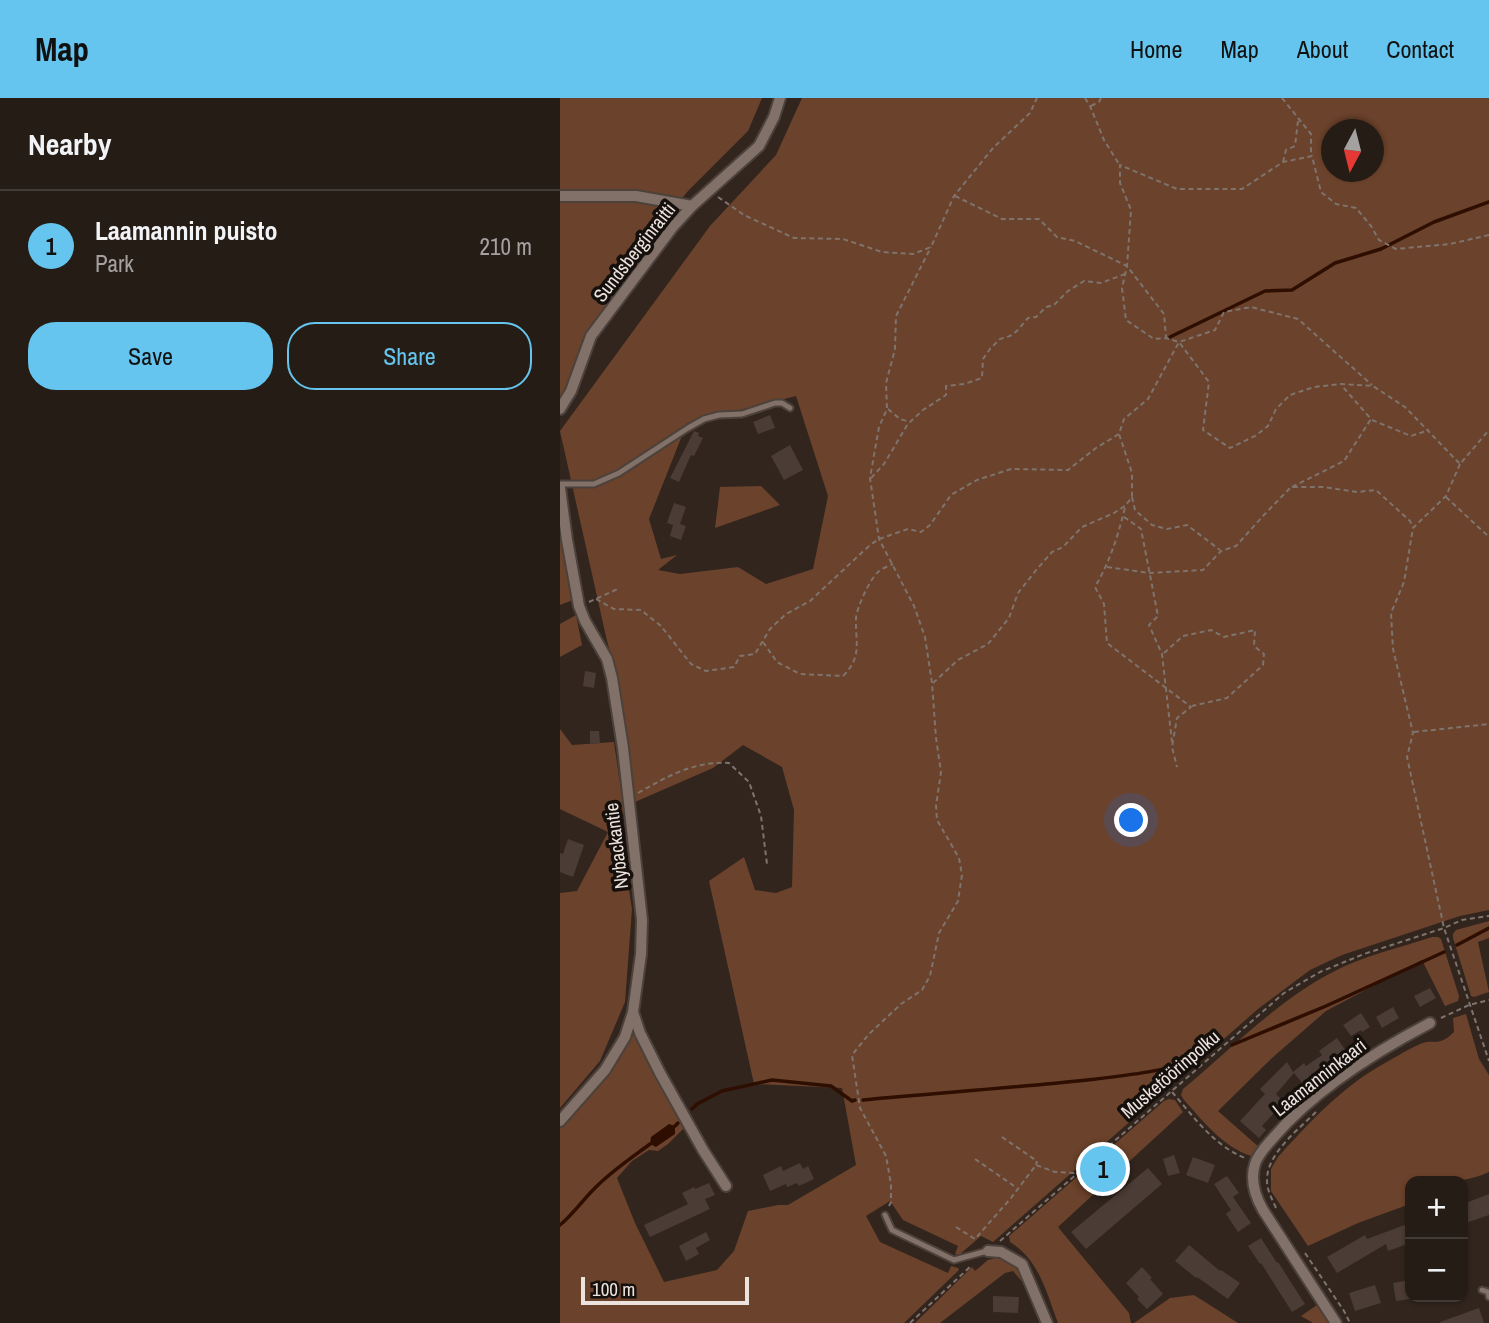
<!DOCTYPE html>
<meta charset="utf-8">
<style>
:root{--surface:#261c16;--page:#322923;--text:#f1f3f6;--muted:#a4a1a1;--line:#423a35;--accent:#65c5ee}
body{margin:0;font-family:"Archivo Narrow",sans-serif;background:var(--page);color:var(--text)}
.controls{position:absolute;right:21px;bottom:21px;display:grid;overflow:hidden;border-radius:14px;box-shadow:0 2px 5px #0004}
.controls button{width:63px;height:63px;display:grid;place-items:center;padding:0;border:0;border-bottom:2px solid var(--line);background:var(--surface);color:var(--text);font:35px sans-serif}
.compass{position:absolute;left:761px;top:21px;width:63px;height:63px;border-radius:50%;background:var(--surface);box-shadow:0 2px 5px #0004;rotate:187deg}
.scale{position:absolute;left:21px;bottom:18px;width:168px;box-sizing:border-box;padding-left:7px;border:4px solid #ece3de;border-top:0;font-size:19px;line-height:24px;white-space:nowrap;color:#ece3de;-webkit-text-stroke:5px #16100c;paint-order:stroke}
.you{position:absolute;left:572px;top:723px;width:24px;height:24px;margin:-18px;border:5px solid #fff;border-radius:50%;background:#1a73e8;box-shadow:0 0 0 10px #1a73e833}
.badge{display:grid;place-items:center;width:46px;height:46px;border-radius:50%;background:var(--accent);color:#111;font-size:23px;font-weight:700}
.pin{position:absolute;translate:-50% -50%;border:4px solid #fff;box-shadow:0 2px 7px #0006}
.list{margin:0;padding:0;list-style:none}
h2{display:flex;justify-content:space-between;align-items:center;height:91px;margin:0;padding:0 28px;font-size:30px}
h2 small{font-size:23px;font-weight:400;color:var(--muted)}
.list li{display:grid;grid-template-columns:46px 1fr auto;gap:21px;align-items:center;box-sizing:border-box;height:112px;padding:0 28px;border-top:2px solid var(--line)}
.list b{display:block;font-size:26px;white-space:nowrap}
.list p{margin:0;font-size:23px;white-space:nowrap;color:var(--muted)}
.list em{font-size:23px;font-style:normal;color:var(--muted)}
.actions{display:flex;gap:14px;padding:21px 28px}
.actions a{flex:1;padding:16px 0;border:2px solid var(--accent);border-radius:28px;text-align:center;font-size:24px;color:var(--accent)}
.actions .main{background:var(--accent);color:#111}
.map{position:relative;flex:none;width:929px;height:1225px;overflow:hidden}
header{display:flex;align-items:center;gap:42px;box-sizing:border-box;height:98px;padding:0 35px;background:var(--accent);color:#111}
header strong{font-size:33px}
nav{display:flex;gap:38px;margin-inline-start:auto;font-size:24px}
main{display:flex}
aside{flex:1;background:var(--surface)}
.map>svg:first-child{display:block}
.green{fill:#6b422b;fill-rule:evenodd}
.water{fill:#2e0e00}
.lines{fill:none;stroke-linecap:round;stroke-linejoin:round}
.stream{stroke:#2e0e00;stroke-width:3.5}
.building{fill:#4b3c35}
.service-casing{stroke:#4c413b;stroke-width:9}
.minor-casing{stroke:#4c413b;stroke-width:14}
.path{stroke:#7e736d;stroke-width:2;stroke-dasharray:5 3.5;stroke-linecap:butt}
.service{stroke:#817168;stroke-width:5}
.minor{stroke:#817168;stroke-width:10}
.labels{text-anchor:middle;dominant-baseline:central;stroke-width:7;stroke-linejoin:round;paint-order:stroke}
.street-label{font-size:19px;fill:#ece3de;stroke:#16100c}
</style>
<header>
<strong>Map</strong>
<nav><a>Home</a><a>Map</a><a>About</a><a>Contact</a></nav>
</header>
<main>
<aside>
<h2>Nearby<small></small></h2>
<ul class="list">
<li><span class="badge">1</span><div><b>Laamannin puisto</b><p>Park</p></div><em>210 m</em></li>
</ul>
<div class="actions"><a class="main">Save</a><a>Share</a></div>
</aside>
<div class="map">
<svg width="929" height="1225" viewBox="0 0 929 1225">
<rect width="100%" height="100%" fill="#32251e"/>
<g class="green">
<path d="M0 0H202L188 33 128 93 100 126 27 239 16 265 6 293 0 300Z"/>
<path d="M242 0H929V812L900 818 782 857 750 872 698 911 433 1144 421 1138 399 1157 395 1156 398 1148 343 1122 330 1103 306 1118 320 1144 388 1175 391 1168 398 1170 399 1172 344 1225H0V1028L48 974 71 931H74L126 1028 108 1046 98 1053 89 1052 72 1063 57 1080 75 1125 104 1184 157 1172 174 1153 188 1113 218 1107H228L296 1067 282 990 194 986 149 783 184 759 195 792 216 795 232 789 234 712 222 669 183 647 153 670 75 704 57 579 47 543 0 333 150 128 216 57ZM772 32H814V74H772ZM236 298 268 398 253 471 206 486 178 469 120 476 98 472 117 457 101 461 89 421 127 325Z"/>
<path d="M201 388 220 407 155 430 160 389Z"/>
<path d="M0 437 13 502 0 507Z"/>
<path d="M16 517 22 547 0 559V526Z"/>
<path d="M0 631 12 647 54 644 63 706V754L72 811 65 904 40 963 0 1010V795L17 793 48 734 0 711Z"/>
<path d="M929 823V840L918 844 929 894 914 899 911 898 893 840V836L896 832Z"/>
<path d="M872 839H878L881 841 899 898 898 903 885 908 862 862 766 913 712 960 658 1013 700 1050 695 1056 691 1058C662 1048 644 1024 624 1002L621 997 623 991C669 953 717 903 771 875 802 858 839 850 872 839Z"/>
<path d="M906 916 919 961 929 977V1074C904 1086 877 1083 850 1083V1106L798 1125 748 1148 711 1093V1071L718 1059C748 1026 779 992 818 969 831 962 846 952 860 946 875 940 878 950 894 934L893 920Z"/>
<path d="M609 1001 615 1002 623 1014 498 1129 569 1215 571 1225H498C486 1194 480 1163 450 1144L449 1138 604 1003Z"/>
<path d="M436 1160C452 1162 460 1172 465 1187L453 1173 445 1175 380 1225H355L412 1169 415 1173 428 1162Z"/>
<path d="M634 1197 678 1225H574L610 1200Z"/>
<path d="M757 1207 768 1225H753L741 1218Z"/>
</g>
<path class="water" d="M109 1026 115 1028V1036L96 1049 90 1046 91 1039Z"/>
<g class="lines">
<g class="stream">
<path d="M610 239 705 193 732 192 775 165 821 151 874 124 929 104"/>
<path d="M897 847 929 830"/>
<path d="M672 947 766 908 884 854"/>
<path d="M303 1002C377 995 452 990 527 982 562 978 610 973 642 960"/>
<path d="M132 1011 137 1006 162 993 212 982 271 988 292 1003 295 1002"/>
<path d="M115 1028 118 1025"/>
<path d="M0 1127C13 1116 22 1103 34 1091 50 1074 71 1060 90 1046"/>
</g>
</g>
<g class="building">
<path d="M210 317 215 330 198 336 193 324Z"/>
<path d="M134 333 139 335 138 338 143 340 134 358 131 357 119 384 110 380Z"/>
<path d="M230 347 243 372 224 382 211 358Z"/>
<path d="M114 405 126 409 120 426 126 428 121 442 110 438 113 427 107 425Z"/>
<path d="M25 573 36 575 34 590 23 588Z"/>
<path d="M30 633H39L40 645 30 646Z"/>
<path d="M8 741 24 747 13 779 0 774V755L3 756Z"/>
<path d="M870 890 876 900 860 909 854 898Z"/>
<path d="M833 909 839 920 822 930 816 919Z"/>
<path d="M801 915 810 929 802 934 801 932 791 938 783 927Z"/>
<path d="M777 940 786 953 743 986 734 975 716 996 727 1007 718 1016 716 1013 702 1028 706 1032 699 1040 680 1023 705 996 700 991 727 964 733 974 744 965 746 968 762 957 759 953Z"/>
<path d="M614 1057 620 1075 608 1078 603 1061Z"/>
<path d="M633 1059 655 1067 648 1085 626 1077Z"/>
<path d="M240 1065 243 1071 248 1068 254 1081 239 1088 237 1085 227 1089 226 1086 210 1093 203 1077 221 1068 223 1073Z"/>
<path d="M588 1070 602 1086 526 1151 511 1134Z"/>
<path d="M667 1078 679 1095 673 1099 691 1125 678 1134 666 1116 671 1112 654 1086Z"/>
<path d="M149 1085 155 1097 145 1101 150 1111 90 1139 84 1127 128 1106 122 1095 134 1089 135 1091Z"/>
<path d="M929 1096V1117L903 1126V1106Z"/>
<path d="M850 1125V1145L828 1153 826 1146 777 1175 767 1159 805 1137 807 1141Z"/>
<path d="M146 1134 150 1142 136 1150 139 1156 126 1163 119 1148Z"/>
<path d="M701 1140 717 1165 718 1164 745 1206 732 1214 701 1165 700 1166 688 1148Z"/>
<path d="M629 1147 660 1173 661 1172 680 1185 668 1201 637 1179 636 1180 615 1163Z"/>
<path d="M582 1169 592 1180 590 1181 603 1196 587 1211 577 1201 579 1199 566 1185Z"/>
<path d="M850 1182V1201L836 1203 833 1185Z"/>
<path d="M815 1187 821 1205 795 1213 789 1195Z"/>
<path d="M433 1198 459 1199 458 1215 433 1214Z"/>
<path d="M919 1210 924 1225H880V1224Z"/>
</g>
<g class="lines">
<g class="service-casing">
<g id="service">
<path d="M0 386H34L59 375 128 330 144 321 159 317 182 316 215 305H222L230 310"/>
<path d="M325 1117 332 1132 394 1162 427 1153"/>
<path d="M922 1192 928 1194 929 1199"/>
</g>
</g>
<g class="minor-casing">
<g id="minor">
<path d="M0 98H76L132 108"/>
<path d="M0 311 11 293 31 238 112 130 132 108 199 48 214 19 220 0"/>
<path d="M0 390 7 442 19 508 25 523 47 561 52 580 63 650 82 822 81 856 73 914 80 935 100 975 143 1052 166 1088"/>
<path d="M0 1023 45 972 65 939 73 914"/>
<path d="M428 1153 441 1154 462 1166 487 1225"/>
<path d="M776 1225 703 1112C695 1098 690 1082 695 1066 698 1056 707 1047 714 1039 754 992 815 954 870 925"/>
</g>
</g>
<g class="path">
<path d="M525 0 530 8 544 42 559 66"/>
<path d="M722 0 751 36V57"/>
<path d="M531 8 539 4 541 0"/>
<path d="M723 64 726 52 735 48 738 23"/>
<path d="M395 98 442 121H479L497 139 515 143 567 168 604 216 606 239"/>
<path d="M158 99 184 117 234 140 283 141 322 154 353 156 371 149 394 98 433 50 470 15 477 0"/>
<path d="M929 137 890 146 836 151 819 142 811 128 796 110 776 106 761 94 752 58 723 64 682 91H617L560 67V85L571 112 567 168 562 190 566 222 594 241 606 240 619 244 649 284 643 332 670 350 695 338 708 328 716 311 730 297 754 289 781 286 813 288 845 309 900 366 929 332"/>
<path d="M328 311 340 321 350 324 363 312 386 297V288L404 286 422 280 423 261 430 251 440 241 450 238 457 233 468 220 476 219 486 209 494 207 508 193 524 183 541 185 565 176"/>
<path d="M812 322 851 338 869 332"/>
<path d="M900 366 886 398 853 430 844 484 831 515 833 551 853 635 847 659 884 830 929 963"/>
<path d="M311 380 324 366 349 324"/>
<path d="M732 389 784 363 811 321 782 288"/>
<path d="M572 399 575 412 592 427 607 431 627 427 660 452"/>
<path d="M886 399 929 439"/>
<path d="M565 410C557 440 551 461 535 489L544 506 547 545 631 609 617 620 612 649 617 669"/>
<path d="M564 419 581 431 598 518 589 527 602 556 612 644"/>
<path d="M547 469 590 475 643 472 661 453 676 448 703 418 731 389H763L797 394 816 392 850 423 853 429"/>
<path d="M36 501 54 511 81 512 101 528 131 566 146 573 174 569 180 558 195 556 210 531 226 516 250 503 310 447 319 441 348 431 361 434 370 427 391 397 417 382 451 371 508 372 536 350 559 336 564 321 588 301 619 244 655 232 664 214 691 209 738 221 812 287"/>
<path d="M29 504 60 490"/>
<path d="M203 544 217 564 240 576 283 578C303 558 295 544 296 520 297 509 310 481 318 474 322 470 329 468 333 466"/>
<path d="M604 555 623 538 651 532 664 539 695 532 694 548 704 556 703 567 667 600 632 608"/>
<path d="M373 585 398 562 428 546 449 520 458 495 477 471 492 454 503 449 522 429 554 415 565 408 572 399V375L559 336"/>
<path d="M854 634 929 626"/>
<path d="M78 695C108 678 134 663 169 665L189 684 201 718 207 766"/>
<path d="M881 920 909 907 929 902"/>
<path d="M612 994C634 1019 653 1047 685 1060"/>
<path d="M442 1039 477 1063 476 1067"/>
<path d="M415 1061 457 1090"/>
<path d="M329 1108 331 1104V1086L326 1058 300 1010 292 957 309 936 341 906 362 892 370 878 379 835 398 803 402 777 399 760 377 722 376 708 381 674 376 640 372 585 365 539 354 508 319 441 310 380 319 329 327 311 326 285 335 251 336 218 371 149"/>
<path d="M716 1110C712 1101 707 1092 707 1083 706 1056 739 1031 757 1013"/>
<path d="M396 1129 415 1141 451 1100 476 1067 495 1074 516 1075"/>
<path d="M440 1143 724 895 760 874 804 856 884 830 902 822 929 818"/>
<path d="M745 1155 784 1213 790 1225"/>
<path d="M350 1225 412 1167"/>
</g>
<use href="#service" class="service"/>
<use href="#minor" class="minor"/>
</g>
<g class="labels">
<g class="street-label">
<text transform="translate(74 154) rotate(-52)">Sundsberginraitti</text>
<text transform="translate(56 748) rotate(-97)">Nybackantie</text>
<text transform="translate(610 976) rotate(-41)">Musketöörinpolku</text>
<text transform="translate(759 979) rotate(-38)">Laamanninkaari</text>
</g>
</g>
</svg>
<div class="controls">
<button>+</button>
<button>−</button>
</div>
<svg class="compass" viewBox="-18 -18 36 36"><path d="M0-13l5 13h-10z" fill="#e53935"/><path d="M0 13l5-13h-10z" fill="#a4a1a1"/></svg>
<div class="scale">100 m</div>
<div class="you"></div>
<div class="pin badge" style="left:543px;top:1071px">1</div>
</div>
</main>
